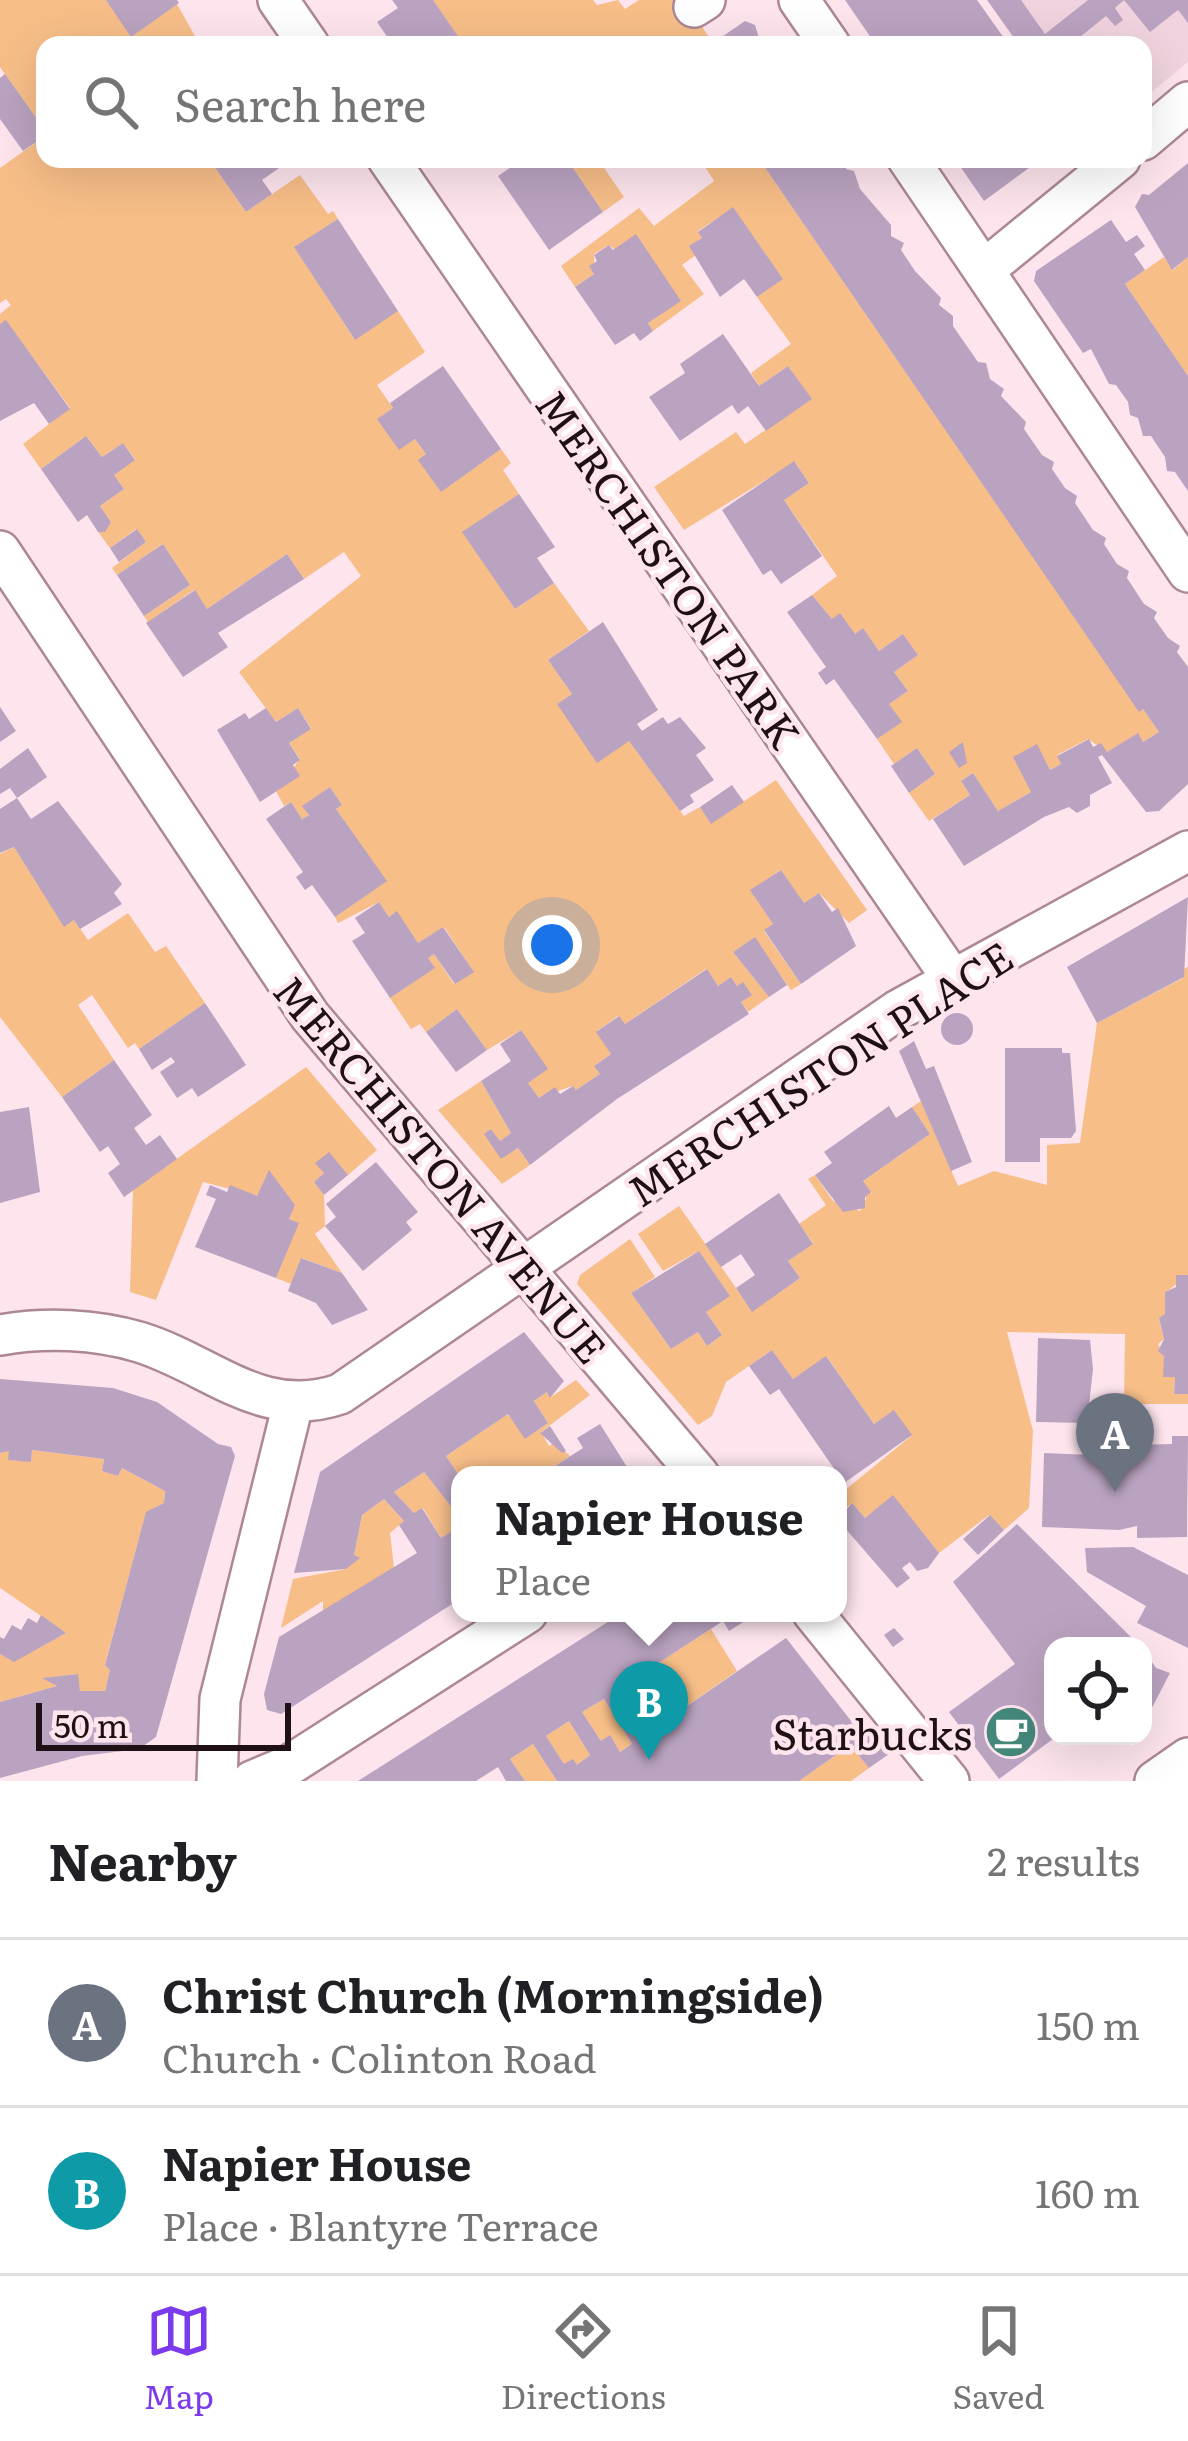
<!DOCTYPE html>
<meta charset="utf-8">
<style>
:root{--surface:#fff;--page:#f6f6f6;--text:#202124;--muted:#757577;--line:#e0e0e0;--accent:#7c3aed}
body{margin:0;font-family:Literata,serif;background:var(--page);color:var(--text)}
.controls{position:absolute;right:36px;bottom:36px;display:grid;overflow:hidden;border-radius:24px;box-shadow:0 12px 48px #0002}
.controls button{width:108px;height:108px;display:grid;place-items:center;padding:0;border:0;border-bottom:3px solid var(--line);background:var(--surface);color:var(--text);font:60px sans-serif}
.scale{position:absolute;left:36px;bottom:30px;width:255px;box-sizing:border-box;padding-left:12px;border:6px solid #1e1015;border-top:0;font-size:33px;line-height:42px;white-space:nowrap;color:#1e1015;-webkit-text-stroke:9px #fde4ed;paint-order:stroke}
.you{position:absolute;left:552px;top:945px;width:42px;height:42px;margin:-30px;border:9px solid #fff;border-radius:50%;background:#1a73e8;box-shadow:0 0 0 18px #1a73e833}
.badge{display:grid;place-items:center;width:78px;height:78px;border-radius:50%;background:var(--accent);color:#fff;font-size:39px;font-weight:700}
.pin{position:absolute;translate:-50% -99px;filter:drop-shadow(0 3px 6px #0008)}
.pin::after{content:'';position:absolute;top:63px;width:42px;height:36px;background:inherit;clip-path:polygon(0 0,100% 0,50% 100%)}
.popup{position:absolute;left:451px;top:1466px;width:396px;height:156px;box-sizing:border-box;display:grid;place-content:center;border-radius:24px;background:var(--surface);filter:drop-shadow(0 3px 9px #0005);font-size:39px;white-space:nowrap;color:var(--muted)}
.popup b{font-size:45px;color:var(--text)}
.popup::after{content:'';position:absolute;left:50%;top:100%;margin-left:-24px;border:24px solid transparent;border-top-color:var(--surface)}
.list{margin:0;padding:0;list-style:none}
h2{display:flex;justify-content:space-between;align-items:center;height:156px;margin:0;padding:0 48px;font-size:51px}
h2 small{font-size:39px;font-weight:400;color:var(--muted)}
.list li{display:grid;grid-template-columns:78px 1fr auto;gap:36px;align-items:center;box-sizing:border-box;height:168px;padding:0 48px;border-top:3px solid var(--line)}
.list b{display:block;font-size:45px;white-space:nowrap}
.list p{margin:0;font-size:39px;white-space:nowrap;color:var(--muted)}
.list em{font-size:39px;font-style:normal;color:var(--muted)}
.icon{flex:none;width:66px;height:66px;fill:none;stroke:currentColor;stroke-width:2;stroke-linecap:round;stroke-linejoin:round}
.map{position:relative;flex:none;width:1188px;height:1781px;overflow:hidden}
.search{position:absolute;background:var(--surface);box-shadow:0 12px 48px #0002;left:36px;right:36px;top:36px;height:132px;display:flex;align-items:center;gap:30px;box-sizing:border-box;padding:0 42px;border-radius:24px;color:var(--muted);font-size:45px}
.sheet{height:492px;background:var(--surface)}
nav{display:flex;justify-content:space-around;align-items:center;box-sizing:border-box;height:168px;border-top:3px solid var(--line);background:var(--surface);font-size:33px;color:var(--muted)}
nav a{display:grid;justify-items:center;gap:6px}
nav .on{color:var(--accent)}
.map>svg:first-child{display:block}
.built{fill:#f0d3de}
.green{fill:#f7be88}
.building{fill:#baa3c0;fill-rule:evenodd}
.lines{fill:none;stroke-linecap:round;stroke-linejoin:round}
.minor-casing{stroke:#ad8795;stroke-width:44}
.minor{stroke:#fff;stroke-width:39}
.labels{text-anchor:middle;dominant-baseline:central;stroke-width:9;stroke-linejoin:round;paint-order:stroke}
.street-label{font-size:42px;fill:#1e1015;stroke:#fde4ed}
.poi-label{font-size:42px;fill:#1e1015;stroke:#fde4ed;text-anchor:end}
</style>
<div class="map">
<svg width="1188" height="1781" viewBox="0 0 1188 1781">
<rect width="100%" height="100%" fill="#fde4ed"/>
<path class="built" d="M988 0H1188V62L1143 99V45H1019Z"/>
<g class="green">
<path d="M0 0H106L132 36 177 4 200 45H45V130L0 67Z"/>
<path d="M433 0H593L597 5 618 0 625 9 639 0H684L713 43 451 45 459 38Z"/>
<path d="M45 136V159H209L246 212 300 175 328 214 333 211 338 219 295 247 354 339 398 311 425 352 377 385 393 408 378 419 399 449 415 439 426 454 419 460 441 491 501 449 511 463 503 470 519 494 463 532 515 609 554 583 589 631 548 660 572 694 558 704 629 741 684 816 700 807 711 823 776 780 867 910 849 923 819 893 804 903 780 870 751 891 773 924 764 931 801 984 791 990 754 938 733 952 769 997 748 1012 741 1002 751 995 743 983 737 986 731 977 718 986 706 969 625 1024 618 1016 597 1031 611 1054 595 1065 600 1074 576 1090 572 1086 539 1098 528 1083 521 1030 487 1050 457 1009 426 1032 420 1024 411 1029 390 998 434 968 428 958 434 954 454 984 473 971 444 927 418 943 397 912 389 917 379 902 338 923 335 917 386 881 336 809 342 805 330 787 303 806 309 815 302 819 291 802 284 806 276 791 300 759 289 743 311 728 298 708 276 722 239 672 361 576 344 552 304 579 287 554 207 609 194 590 148 622 144 616 190 585 163 544 117 575 112 568 146 542 136 529 110 548 98 532 111 522 100 506 124 489 114 475 135 459 123 443 102 457 86 436 41 469 23 444 70 408 6 321 0 324V314L11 305 6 299 0 303V168Z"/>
<path d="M567 159H598L624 197 603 212Z"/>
<path d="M700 159H759L1139 711 1143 709 1159 732 1143 742 1138 734 1107 752 1088 739 1057 755 1061 764 1050 770 1037 745 1031 792 998 811 973 773 961 781 970 795 929 821 909 793 935 774 917 748 894 764 877 739 901 722 889 704 908 691 894 672 918 655 903 634 879 651 863 629 855 634 832 619 812 595 837 576 784 500 809 483 795 462 684 530 654 487 736 432 745 444 811 399 788 366 759 386 751 373 791 344 757 297 782 278 733 208 698 231 702 238 690 247 696 255 682 265 704 294 653 331 648 323 680 300 609 245 594 254V274L575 287 561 266 639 208 654 226 714 181Z"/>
<path d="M1164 257 1173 270 1188 257V376L1125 284Z"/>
<path d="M14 847 64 926 74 920 88 940 128 913 155 952 166 946 205 1003 139 1049 135 1043 128 1048 92 995 78 1005 114 1060 62 1097 0 1017V854Z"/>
<path d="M1188 967V1275L1165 1293V1314L1159 1319 1164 1339 1158 1344 1175 1377 1174 1394H1188V1404H1124L1125 1334 1007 1332 1033 1431 1029 1508 1004 1530 989 1515 939 1553 893 1496 865 1518 852 1503 838 1514V1496L911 1436 894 1411 874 1424 827 1357 793 1379 772 1350 726 1382 712 1416 698 1425 577 1284 580 1275 630 1239 655 1277 631 1293 671 1349 698 1332 707 1346 722 1335 706 1312 729 1295 699 1251 663 1271 638 1234 679 1206 752 1311 800 1278 788 1261 813 1243 799 1224 826 1205 808 1179 815 1175 833 1201 860 1211 866 1199 863 1181 930 1134 912 1107 921 1101 958 1186 994 1171 1047 1185V1145L1080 1143 1097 1023 1183 978 1180 971Z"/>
<path d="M306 1067 377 1150 348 1175 316 1163 324 1173 314 1182 324 1195 325 1226 315 1234 342 1273 302 1258 291 1284 276 1278 298 1223 289 1219 294 1205 203 1182 156 1300 130 1292 133 1190Z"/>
<path d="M481 1081 511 1133 500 1141 491 1129 485 1134 501 1158 518 1148 530 1165 502 1184 438 1110Z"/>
<path d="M576 1380 590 1395 541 1432 549 1446 555 1442 570 1456 541 1475 460 1477 446 1456 508 1414 526 1438 548 1423 534 1401 547 1392 551 1397Z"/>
<path d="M32 1450 104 1459 102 1471 118 1476 122 1468 165 1491 164 1503 146 1513 105 1664 110 1670 105 1691H80L77 1674 45 1678 57 1686 0 1702V1654L14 1661 66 1633 0 1588V1453L9 1451V1460L31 1461Z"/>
<path d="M424 1472 460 1518V1526L441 1538 423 1508 414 1513 394 1492Z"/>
<path d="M384 1499 404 1521 390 1533 394 1568 323 1611V1601L281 1628 293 1579 346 1569 358 1558 354 1555 362 1515Z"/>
<path d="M711 1629 737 1671 655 1728 645 1712 636 1718 618 1690 641 1675 654 1696 670 1686 657 1664Z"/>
<path d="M604 1699 632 1744 620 1752 610 1736 601 1741 582 1712Z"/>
<path d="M569 1721 590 1755 577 1765 564 1764 546 1736Z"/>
<path d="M533 1744 557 1781H525L510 1759Z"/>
<path d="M850 1745 869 1768 851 1781H799Z"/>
</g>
<g class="building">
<path d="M106 0H177L179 3 131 37Z"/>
<path d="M392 0H433L460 39 451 45H393L377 22 398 8Z"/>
<path d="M845 0H977L1009 45H876Z"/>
<path d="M987 0H1021L1045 34 1088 0H1188V23L1178 10 1150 32 1124 0 1115 8 1123 20 1115 26 1106 16 1070 45H1019Z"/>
<path d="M745 21 755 25 761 45H710Z"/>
<path d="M5 74 45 130V136L23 151 0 119V78Z"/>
<path d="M209 159H292L262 180 272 194 246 212Z"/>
<path d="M523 159H567L603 212 549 250 498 176Z"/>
<path d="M759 159H847L846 169 854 171 860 189 891 225V236L904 243 901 250 915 271 941 298 939 305 953 316V326L978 362 986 363 990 379 1004 389 1001 396 1026 422 1024 429 1042 455 1054 462 1052 469 1065 488 1077 496 1075 503 1093 530 1106 538 1104 544 1117 564 1129 571 1127 578 1144 604 1157 612 1154 618 1168 638 1180 646 1177 652 1188 667V784L1159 811 1146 812 1102 755 1098 757 1112 783 1090 795V806L1077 813 1069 807 1044 817 964 866 933 819 970 795 961 781 973 773 998 811 1031 792 1013 757 1037 744 1050 770 1061 764 1057 756 1089 739 1093 747 1101 743 1107 752 1138 733 1143 742 1159 732 1143 709 1139 712Z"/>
<path d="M955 159H1041L984 201Z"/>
<path d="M1188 163V257L1172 270 1135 207 1142 194 1149 195Z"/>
<path d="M733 207 783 279 757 297 744 279 720 297 689 246 702 238 698 232Z"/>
<path d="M338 219 398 311 355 340 294 247Z"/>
<path d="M1111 220 1126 242 1137 235 1145 246 1134 254 1145 270 1125 284 1188 376V491L1175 472 1167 471 1165 457 1151 436H1143L1138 418 1130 415 1128 402 1116 385 1109 384 1091 349 1083 353 1034 281 1036 271Z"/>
<path d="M636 234 681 301 648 323 653 331 640 341 634 333 615 345 575 287 594 274 589 266 597 261 594 255 609 245 613 250Z"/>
<path d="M6 320 70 409 49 424 34 403 0 421V324Z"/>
<path d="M723 334 759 386 788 366 812 399 766 431 748 406 738 414 732 405 680 441 649 397 685 373 680 364Z"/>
<path d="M443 366 501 449 441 492 418 460 426 454 415 439 399 450 377 419 393 408 390 403Z"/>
<path d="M86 436 102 457 123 443 135 460 114 475 124 489 100 506 111 522 105 532H98L87 515 78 522 41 469Z"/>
<path d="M794 461 809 483 784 500 822 556 781 584 771 570 763 575 722 510Z"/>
<path d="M519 494 555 547 537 558 554 583 515 609 462 532Z"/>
<path d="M137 529 146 542 119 562 110 548Z"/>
<path d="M163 544 190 585 144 616 117 575Z"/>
<path d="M287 554 304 579 218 633 228 647 183 677 146 623 195 590 207 609Z"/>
<path d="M812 595 832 619 840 613 855 634 863 628 879 651 903 634 918 655 894 672 908 691 889 704 902 722 877 739 834 679 826 685 818 673 826 667 787 612Z"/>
<path d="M603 622 658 710 637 724 642 731 663 717 668 724 680 717 706 748 696 755 714 780 690 795 694 802 680 811 629 741 597 763 557 704 572 694 548 660Z"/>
<path d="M0 707 16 731 0 742Z"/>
<path d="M266 708 276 722 298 708 311 729 289 743 300 760 293 765 300 776 260 802 217 730 245 713 249 719Z"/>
<path d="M963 742 967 763 959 768 949 752Z"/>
<path d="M28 748 47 777 17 798 10 788 0 794V769Z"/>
<path d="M917 748 935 774 909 793 891 766Z"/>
<path d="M732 785 744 802 711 824 700 807Z"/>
<path d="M330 787 342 805 336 809 387 881 335 917 312 885 305 890 296 877 303 872 266 819 291 802 302 819 309 815 302 806Z"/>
<path d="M17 798 31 819 58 801 122 884 114 893 122 904 80 929 74 920 64 927 14 847 0 853V809Z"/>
<path d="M781 870 804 903 819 893 832 912 838 908 856 946 801 984 764 930 773 924 750 890Z"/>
<path d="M1188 897 1184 977 1097 1023 1067 967Z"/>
<path d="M379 902 389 917 397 911 418 943 443 927 474 972 455 984 434 954 428 958 435 968 390 998 352 941 365 933 355 918Z"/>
<path d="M755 937 787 985 769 997 733 952Z"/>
<path d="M707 969 718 986 731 977 737 986 743 982 752 995 741 1002 749 1014 617 1099 530 1165 518 1148 501 1159 484 1134 491 1129 500 1141 511 1133 481 1081 511 1061 500 1044 521 1030 548 1069 528 1083 539 1098 555 1087 560 1094 573 1086 576 1090 600 1074 594 1066 611 1054 596 1032 619 1016 625 1024Z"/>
<path d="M205 1003 246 1065 198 1097 192 1088 177 1098 160 1072 175 1062 171 1057 152 1070 139 1049Z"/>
<path d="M457 1009 487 1050 456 1072 426 1032Z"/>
<circle cx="957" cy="1029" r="16"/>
<path d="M914 1041 926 1069 934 1066 972 1162 951 1171 899 1051Z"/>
<path d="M1005 1048H1062V1053H1070L1076 1131 1071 1138H1040V1162H1005Z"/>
<path d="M114 1060 152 1115 134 1128 146 1145 160 1135 177 1159 124 1197 108 1173 120 1164 108 1146 100 1152 62 1097Z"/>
<path d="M889 1106 896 1118 912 1107 930 1134 863 1181 871 1192 865 1197V1208L843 1212 815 1175 832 1163 824 1152Z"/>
<path d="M29 1107 40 1192 0 1203V1112Z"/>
<path d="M329 1152 348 1175 324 1195 314 1182 324 1173 315 1163Z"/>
<path d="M376 1162 418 1212 406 1222 412 1230 363 1271 325 1226 336 1217 326 1204Z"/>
<path d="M269 1170 295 1205 289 1219 299 1223 276 1278 195 1247 216 1199 206 1195 210 1185 227 1192 230 1185 257 1196Z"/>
<path d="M779 1193 813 1244 788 1261 800 1278 752 1312 736 1288 755 1275 741 1254 721 1267 705 1244Z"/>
<path d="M699 1251 730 1296 706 1312 722 1335 707 1346 698 1332 671 1349 631 1293Z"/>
<path d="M301 1258 342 1273 368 1310 332 1325 316 1303 288 1291Z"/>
<path d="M1176 1275H1188V1394H1174L1175 1377H1163L1164 1356 1158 1351 1164 1339 1159 1318 1165 1314V1292L1176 1287Z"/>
<path d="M524 1332 564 1381 550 1398 547 1392 534 1401 548 1423 525 1439 508 1414 446 1456 460 1477V1518L424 1472 394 1492 414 1513 422 1508 441 1538 460 1526V1599L281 1714 267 1710 264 1694 279 1637 417 1553 399 1525 404 1521 384 1499 362 1515 354 1555 360 1558 346 1569 294 1573 320 1472Z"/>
<path d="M1038 1338 1090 1340 1093 1369 1087 1423 1036 1422Z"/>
<path d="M772 1350 793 1379 826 1356 874 1424 894 1410 912 1435 844 1483 779 1389 770 1395 749 1366Z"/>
<path d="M0 1379 113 1388 157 1402 218 1444 231 1447 235 1456 156 1737 139 1749 82 1756 0 1778V1702L57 1686 42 1678 78 1674 80 1691H105L110 1670 105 1665 146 1512 164 1503 165 1491 122 1468 118 1476 102 1471 104 1459 32 1450 31 1462 8 1460 9 1451 0 1453Z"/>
<path d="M600 1424 632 1475H541L583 1448 577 1438Z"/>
<path d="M550 1426 566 1451 562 1453 540 1433Z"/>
<path d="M1172 1436H1188L1187 1537 1137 1538V1526L1119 1530 1042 1527 1044 1453 1137 1457V1445L1172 1444Z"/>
<path d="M893 1495 939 1553 928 1568 917 1571 910 1562 902 1568 910 1578 897 1588 838 1520 852 1503 865 1518Z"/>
<path d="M990 1515 1004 1530 978 1555 963 1539Z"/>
<path d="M1017 1524 1140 1646H1053V1736H1057L999 1779 949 1712 1015 1664 953 1582Z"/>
<path d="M1133 1547 1188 1575V1648L1137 1623 1146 1606 1087 1572 1085 1548Z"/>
<path d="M622 1613H758L729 1631 723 1621 657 1664 671 1685 654 1696 641 1675 618 1690 636 1718 645 1712 655 1728 786 1638 863 1736 870 1731 889 1754 869 1768 850 1745 799 1781H557L533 1744 510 1759 525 1781H506L498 1767 476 1781H358ZM604 1699 632 1744 620 1752 610 1735 601 1741 582 1712ZM569 1721 590 1755 577 1765 573 1759 564 1764 546 1736Z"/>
<path d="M41 1615 66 1633 14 1662 0 1654V1637L4 1639 12 1625 21 1630 28 1618 37 1623Z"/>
<path d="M894 1628 904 1639 893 1647 884 1635Z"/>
<path d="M1143 1649 1156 1668 1170 1673 1143 1725Z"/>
</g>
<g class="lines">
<g class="minor-casing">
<g id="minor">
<path d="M278 0 309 45"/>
<path d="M799 0 830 45"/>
<path d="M694 7 705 0"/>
<path d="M1143 140 1188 102"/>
<path d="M388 159 951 977"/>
<path d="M908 159 1188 572"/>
<path d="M984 270 1120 159"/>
<path d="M0 551 310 1016 699 1475"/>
<path d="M0 1335C45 1327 95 1329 139 1342 211 1364 261 1421 340 1394L898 1010 1188 851"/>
<path d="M813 1613 949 1781"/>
<path d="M217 1781 220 1699 293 1404"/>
<path d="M252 1781 288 1766 527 1613"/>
<path d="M1155 1781 1188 1758"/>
</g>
</g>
<use href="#minor" class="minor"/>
</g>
<defs>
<g id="cafe-disc" transform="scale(2.7)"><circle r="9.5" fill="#44887b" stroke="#fde4ed"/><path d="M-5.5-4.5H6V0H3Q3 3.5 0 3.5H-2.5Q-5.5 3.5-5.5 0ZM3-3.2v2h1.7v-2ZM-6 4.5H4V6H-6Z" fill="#fff"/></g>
</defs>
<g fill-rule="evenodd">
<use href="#cafe-disc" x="1011" y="1732"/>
</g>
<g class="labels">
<g class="street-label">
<text transform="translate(670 568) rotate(55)">MERCHISTON PARK</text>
<text transform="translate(819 1072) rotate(-33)">MERCHISTON PLACE</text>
<text transform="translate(442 1168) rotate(50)">MERCHISTON AVENUE</text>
</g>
<g class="poi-label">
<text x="972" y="1732">Starbucks</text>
</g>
</g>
</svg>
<div class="controls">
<button><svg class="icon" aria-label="locate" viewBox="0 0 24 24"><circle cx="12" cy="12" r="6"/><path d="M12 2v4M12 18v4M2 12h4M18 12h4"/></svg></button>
</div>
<div class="scale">50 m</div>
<div class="you"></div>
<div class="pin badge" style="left:1115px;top:1492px;background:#6b7280">A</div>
<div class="pin badge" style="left:649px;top:1760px;background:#0f9aa8">B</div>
<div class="popup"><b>Napier House</b>Place</div>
<div class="search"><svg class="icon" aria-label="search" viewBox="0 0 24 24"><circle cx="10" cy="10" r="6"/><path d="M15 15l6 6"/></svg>Search here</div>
</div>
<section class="sheet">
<h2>Nearby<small>2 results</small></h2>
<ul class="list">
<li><span class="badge" style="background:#6b7280">A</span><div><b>Christ Church (Morningside)</b><p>Church · Colinton Road</p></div><em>150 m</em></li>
<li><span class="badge" style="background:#0f9aa8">B</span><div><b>Napier House</b><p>Place · Blantyre Terrace</p></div><em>160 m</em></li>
</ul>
</section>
<nav>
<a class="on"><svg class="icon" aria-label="map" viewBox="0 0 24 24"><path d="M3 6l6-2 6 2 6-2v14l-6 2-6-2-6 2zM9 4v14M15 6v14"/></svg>Map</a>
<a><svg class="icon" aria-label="directions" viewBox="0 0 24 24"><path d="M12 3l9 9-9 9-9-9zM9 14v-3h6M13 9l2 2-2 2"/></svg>Directions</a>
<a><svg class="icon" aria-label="saved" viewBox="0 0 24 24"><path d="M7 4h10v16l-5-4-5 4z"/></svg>Saved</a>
</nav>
